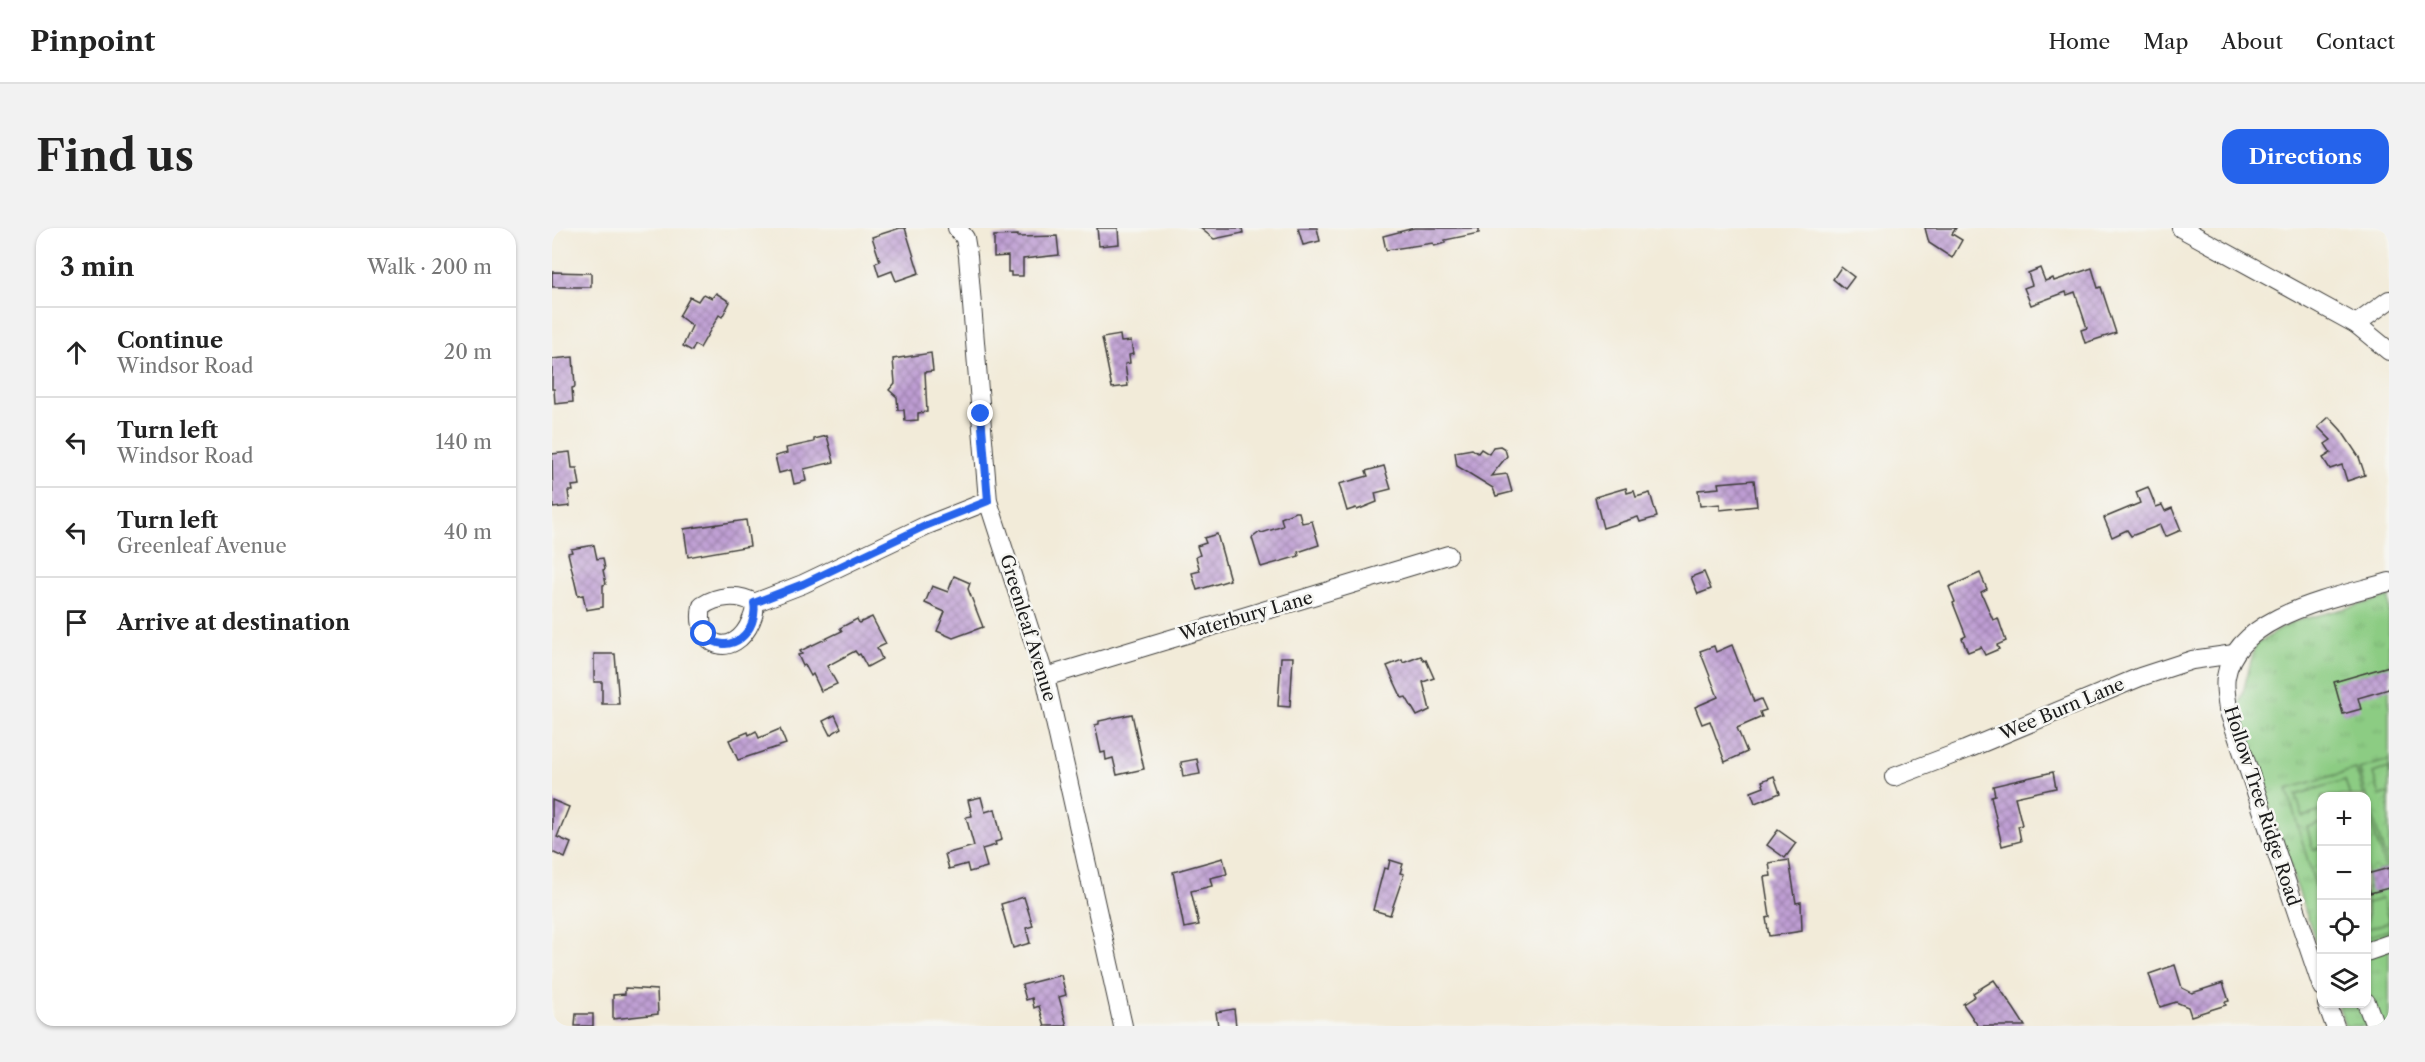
<!DOCTYPE html>
<meta charset="utf-8">
<style>
:root{--surface:#fff;--page:#f2f2f2;--text:#222;--muted:#767676;--line:#e0e0e0;--accent:#2563eb}
body{margin:0;font-family:"Libre Caslon Text",serif;background:var(--page);color:var(--text)}
.controls{position:absolute;right:18px;bottom:18px;display:grid;overflow:hidden;border-radius:12px;box-shadow:0 2px 4px #0004}
.controls button{width:54px;height:54px;display:grid;place-items:center;padding:0;border:0;border-bottom:2px solid var(--line);background:var(--surface);color:var(--text);font:30px sans-serif}
.stop{position:absolute;width:18px;height:18px;margin:-14px;border:4px solid #2563eb;border-radius:50%;background:#fff}
.stop.end{background:#2563eb;border-color:#fff;box-shadow:0 2px 6px #0008}
.list{margin:0;padding:0;list-style:none}
h2{display:flex;justify-content:space-between;align-items:center;height:78px;margin:0;padding:0 24px;font-size:26px}
h2 small{font-size:20px;font-weight:400;color:var(--muted)}
.list li{display:grid;grid-template-columns:39px 1fr auto;gap:18px;align-items:center;box-sizing:border-box;height:90px;padding:0 24px;border-top:2px solid var(--line)}
.list b{display:block;font-size:22px;white-space:nowrap}
.list p{margin:0;font-size:20px;white-space:nowrap;color:var(--muted)}
.list em{font-size:20px;font-style:normal;color:var(--muted)}
.icon{flex:none;width:33px;height:33px;fill:none;stroke:currentColor;stroke-width:2;stroke-linecap:round;stroke-linejoin:round}
.map{position:relative;flex:none;width:1837px;height:798px;overflow:hidden;border-radius:18px}
header{display:flex;align-items:center;gap:36px;box-sizing:border-box;height:84px;padding:0 30px;background:var(--surface);border-bottom:2px solid var(--line)}
header strong{font-size:28px}
nav{display:flex;gap:33px;margin-inline-start:auto;font-size:21px}
.intro{display:flex;align-items:center;justify-content:space-between;box-sizing:border-box;height:144px;padding:0 36px}
h1{margin:0;font-size:42px}
.button{padding:15px 27px;border-radius:18px;background:var(--accent);color:#fff;font-size:21px;font-weight:700}
main{display:flex;gap:36px;padding:0 36px}
aside{flex:1;background:var(--surface);border-radius:18px;box-shadow:0 2px 4px #0004}
.map>svg:first-child{display:block}
.grass{fill:url(#grass-tufts);stroke:#547450;stroke-width:1.5}
.park{fill:url(#park-crowns);stroke:#547450;stroke-width:1.5}
.pitch{fill:#8ccc83;stroke:#547450;stroke-width:1.5}
.building{fill:url(#building-cross-hatch)}
.lines{fill:none;stroke-linecap:round;stroke-linejoin:round}
.minor-casing{stroke:#3c3b38;stroke-width:20}
.minor{stroke:#fff;stroke-width:18}
.route{stroke:#2563eb;stroke-width:8}
.labels{text-anchor:middle;dominant-baseline:central;stroke-width:5;stroke-linejoin:round;paint-order:stroke}
.street-label{font-size:18px;fill:#1c1c1c;stroke:#f6f6f2}
</style>
<header>
<strong>Pinpoint</strong>
<nav><a>Home</a><a>Map</a><a>About</a><a>Contact</a></nav>
</header>
<div class="intro"><h1>Find us</h1><a class="button">Directions</a></div>
<main>
<aside>
<h2>3 min<small>Walk · 200 m</small></h2>
<ul class="list">
<li><svg class="icon" aria-label="ahead" viewBox="0 0 24 24"><path d="M12 20V5M6 11l6-6 6 6"/></svg><div><b>Continue</b><p>Windsor Road</p></div><em>20 m</em></li>
<li><svg class="icon" aria-label="left" viewBox="0 0 24 24"><path d="M17 20v-9H6M10 6l-5 5 5 5"/></svg><div><b>Turn left</b><p>Windsor Road</p></div><em>140 m</em></li>
<li><svg class="icon" aria-label="left" viewBox="0 0 24 24"><path d="M17 20v-9H6M10 6l-5 5 5 5"/></svg><div><b>Turn left</b><p>Greenleaf Avenue</p></div><em>40 m</em></li>
<li><svg class="icon" aria-label="arrive" viewBox="0 0 24 24"><path d="M6 21V4h12l-3 4 3 4H6"/></svg><div><b>Arrive at destination</b></div></li>
</ul>
</aside>
<div class="map">
<svg width="1837" height="798" viewBox="0 0 1837 798">
<defs>
<pattern id="grass-tufts" width="24" height="20" patternUnits="userSpaceOnUse" patternTransform="scale(1.5)"><rect width="24" height="20" fill="#8ccc83"/><path d="M3 7l-1-3M5 7V3M7 7l1-3M15 17l-1-3M17 17v-4M19 17l1-3" fill="none" stroke="#78af71"/></pattern>
<pattern id="park-crowns" width="20" height="18" patternUnits="userSpaceOnUse" patternTransform="scale(1.5)"><rect width="20" height="18" fill="#8ccc83"/><path d="M2 6a3 3 0 1 1 6 0M12 15a3 3 0 1 1 6 0" fill="none" stroke="#78af71"/></pattern>
<pattern id="building-cross-hatch" width="8" height="8" patternUnits="userSpaceOnUse" patternTransform="scale(1.5)"><rect width="8" height="8" fill="#be9dd3"/><path d="M0 0l8 8M0 8l8-8" fill="none" stroke="#9a7faa"/></pattern>
</defs>
<rect width="100%" height="100%" fill="#f6f6f2"/>
<filter id="ink" filterUnits="userSpaceOnUse"><feTurbulence type="fractalNoise" baseFrequency=".0167" numOctaves="2"/><feDisplacementMap in="SourceGraphic" scale="12" xChannelSelector="R" yChannelSelector="G"/><feConvolveMatrix kernelMatrix="1 2 1 2 8 2 1 2 1" color-interpolation-filters="sRGB"/></filter>
<filter id="wash" filterUnits="userSpaceOnUse"><feTurbulence type="fractalNoise" baseFrequency=".008" numOctaves="4" result="noise"/><feDisplacementMap in="SourceGraphic" scale="24" xChannelSelector="R" yChannelSelector="G"/><feGaussianBlur stdDeviation="1.35" result="paint"/><feColorMatrix in="noise" values="0 0 0 0 0 0 0 0 0 0 0 0 0 0 0 0 0 1.4 0 .05"/><feComposite in="paint" operator="in"/></filter>
<g filter="url(#wash)">
<rect width="100%" height="100%" fill="#f2ebd9"/>
<path class="grass" d="M1837 369V798H1793L1786 776H1814V568H1770L1769 729 1693 508 1687 480 1703 417 1740 394Z"/>
<g class="park">
<path d="M1837 532V640H1836L1807 541Z"/>
<path d="M1804 541 1812 568H1770L1769 660 1764 661 1735 561Z"/>
<path d="M1814 577 1833 641 1815 647H1814Z"/>
<path d="M1837 654V702L1815 709 1814 661Z"/>
</g>
<g class="pitch">
<path d="M1837 540V565L1828 568 1821 545Z"/>
<path d="M1793 552 1798 568H1770L1769 583 1751 589 1744 567Z"/>
<path d="M1769 595V619L1761 622 1755 599Z"/>
<path d="M1830 671 1837 694 1815 701V675Z"/>
</g>
<g id="blocks">
<g class="building">
<path d="M348 0H353L367 45 344 53 340 43 327 48 323 35 328 33 320 9Z"/>
<path d="M545 0H566L567 16 547 18Z"/>
<path d="M648 0H690L691 5 662 11Z"/>
<path d="M746 0H765L768 13 751 17Z"/>
<path d="M862 0H927V5L893 12V15L882 18 881 15 834 22 831 8Z"/>
<path d="M1373 0H1404L1400 6 1410 12 1400 30 1377 15Z"/>
<path d="M466 7V9L505 8 507 27 471 31V48H459V44H456V28L442 29V8Z"/>
<path d="M1289 39 1302 49 1293 61 1281 51Z"/>
<path d="M1488 40 1493 53 1501 50 1502 53 1540 40 1546 60 1549 59 1564 105 1533 115 1529 102 1535 100 1523 64 1515 67 1514 64 1479 77 1472 60 1480 57 1476 45Z"/>
<path d="M0 44 39 45V59H0Z"/>
<path d="M164 65 178 74 170 89 167 87 148 120 143 117 140 123 131 118 140 98 127 88 138 69 146 73 150 67 152 66 160 70Z"/>
<path d="M568 107 569 114 579 113 581 126 577 127 578 135 573 136 576 158 560 160 550 110Z"/>
<path d="M379 125 381 143 373 144 375 184 366 185V192L353 193 352 182H346L345 169 337 162 343 155 341 131Z"/>
<path d="M21 129 23 159 20 160 21 174 3 176 2 161H0V131Z"/>
<path d="M1777 189 1789 202 1807 229 1813 247 1795 253 1790 237 1778 241 1771 230 1779 225 1773 216 1779 212 1766 199Z"/>
<path d="M275 208 282 234 252 241 254 253 242 256 239 242 227 245 223 228 235 225 234 220 262 214V211Z"/>
<path d="M948 218 953 221 955 228 939 248 955 246 960 264 944 268 941 260 905 238 903 224 920 221 926 225 929 221 937 226 941 219Z"/>
<path d="M18 224 20 240H25L28 257 20 258 21 263H16L18 278 1 280 0 226Z"/>
<path d="M832 238 839 261 823 265 825 274 805 282 804 280 795 283 787 256 816 248 814 243Z"/>
<path d="M1202 252 1205 278 1168 282V276L1148 278 1146 262 1167 260 1166 255Z"/>
<path d="M1596 259 1604 279 1610 277 1613 283 1620 280 1629 302 1613 309 1608 297 1579 308 1575 302 1560 309 1552 290 1588 275 1584 264Z"/>
<path d="M1074 260 1075 265 1082 263 1084 269 1098 265 1105 289 1088 294 1086 289 1051 300 1043 269Z"/>
<path d="M743 284H747L750 295 760 293 767 317 746 324 747 328 709 339 700 310 708 304 710 305 731 298 729 290Z"/>
<path d="M194 292 198 318 136 329 132 301Z"/>
<path d="M665 306 678 352 645 362 640 345 648 343 644 329 648 327 645 318 654 315 652 310Z"/>
<path d="M42 317 45 331 51 330 53 341 51 342 54 356 51 357V379L34 382 31 367 26 368 16 325 20 324 19 321Z"/>
<path d="M1152 344 1159 361 1146 366 1139 349Z"/>
<path d="M1428 345 1435 361 1429 364 1441 392 1446 390 1454 413 1445 417 1447 421 1433 427 1429 419 1416 424 1410 410 1414 408 1401 375 1403 374 1397 359Z"/>
<path d="M402 348 418 355 416 361 431 399 401 410 385 403 393 384 373 375 380 358 396 364Z"/>
<path d="M320 389 334 416 325 420 330 431 315 439 308 426 306 427 303 423 275 438 285 456 269 463 261 446 259 448 253 437 251 438 246 427 250 426 248 423 290 403 288 400 305 391 307 395Z"/>
<path d="M1180 417 1202 474 1209 471 1214 482 1208 484 1210 489 1185 500 1195 524 1173 534 1158 493 1150 496 1143 479 1166 469 1148 423 1162 418 1164 424Z"/>
<path d="M42 426H63L67 476H50V454H42Z"/>
<path d="M869 428 872 433 874 432 882 450 871 454 878 482 865 488 854 469 850 470 835 438 850 432 851 435Z"/>
<path d="M729 429H741L738 479 726 478Z"/>
<path d="M1837 438V461L1806 470 1809 481 1791 486 1782 454Z"/>
<path d="M580 486 592 541 565 547 561 530 554 532 553 524 549 525 543 497 547 496V493Z"/>
<path d="M283 487 289 500 278 507 271 493Z"/>
<path d="M228 501 234 516 186 532 177 512 196 504 197 507 204 503 207 510Z"/>
<path d="M645 531 648 546 631 549 629 534Z"/>
<path d="M1501 544 1504 560 1463 569 1470 597 1466 598 1469 613 1450 618 1439 568 1443 567 1441 558Z"/>
<path d="M1222 548 1228 565 1203 575 1199 564 1212 559 1210 553Z"/>
<path d="M429 569 433 584 443 581 450 612 443 614 444 617 430 621 435 639 417 644 415 636 397 641 393 626 422 618 414 589 420 588 416 572Z"/>
<path d="M0 572 17 579 5 609 19 615 13 630 0 624Z"/>
<path d="M1226 602 1244 615 1233 630 1215 617Z"/>
<path d="M671 630 675 646 658 650 660 658 639 663 647 697 632 700 621 644Z"/>
<path d="M838 632 851 636 848 645 852 646 838 687 821 682 832 640 836 641Z"/>
<path d="M1237 632 1244 675 1249 674 1250 703 1217 708 1214 690 1218 689 1212 649 1219 648 1217 635Z"/>
<path d="M1837 640V660L1818 665 1815 646Z"/>
<path d="M472 669 481 698 474 700 478 715 461 720 449 676Z"/>
<path d="M1623 737 1630 760 1640 765 1671 755 1677 773 1673 774 1674 777 1639 788 1636 779 1624 774 1608 779 1597 746Z"/>
<path d="M509 747 514 767 507 769 515 798H493L487 778 482 780 480 770 474 772 470 757Z"/>
<path d="M1442 752 1462 781 1473 798H1426L1411 776 1423 768 1421 765Z"/>
<path d="M73 760 105 762 106 786 61 791V767L73 766Z"/>
<path d="M682 781 684 798H666L664 784Z"/>
<path d="M24 786H41V798H23Z"/>
</g>
</g>
</g>
<g filter="url(#ink)">
<use href="#blocks" fill-opacity="0" stroke="#3c3b38" stroke-width="1.5"/>
<g class="lines">
<g class="minor-casing">
<g id="minor">
<path d="M405 0 413 10 416 28 436 273 493 449 571 798"/>
<path d="M1629 0 1804 96 1837 123"/>
<path d="M1804 96 1837 72"/>
<path d="M202 375C186 365 165 368 150 378 142 419 182 433 199 393 202 386 203 383 202 375L251 356 373 298 436 273"/>
<path d="M493 449 896 327"/>
<path d="M1342 549 1413 522 1588 449 1640 432 1682 426"/>
<path d="M1814 724 1837 716"/>
<path d="M1770 759 1676 481C1675 471 1672 459 1674 449 1684 386 1787 369 1837 354"/>
<path d="M1814 774 1823 798"/>
<path d="M1775 776 1783 798"/>
</g>
</g>
<use href="#minor" class="minor"/>
</g>
</g>
<g class="lines" filter="url(#ink)">
<path class="route" d="M152 406C178 432 207 402 202 375L251 356 373 298 436 273 429 186"/>
</g>
<g class="labels">
<g class="street-label">
<text transform="translate(694 388) rotate(-16)">Waterbury Lane</text>
<text transform="translate(476 400) rotate(73)">Greenleaf Avenue</text>
<text transform="translate(1510 481) rotate(-23)">Wee Burn Lane</text>
<text transform="translate(1710 578) rotate(72)">Hollow Tree Ridge Road</text>
</g>
</g>
</svg>
<div class="controls">
<button>+</button>
<button>−</button>
<button><svg class="icon" aria-label="locate" viewBox="0 0 24 24"><circle cx="12" cy="12" r="6"/><path d="M12 2v4M12 18v4M2 12h4M18 12h4"/></svg></button>
<button><svg class="icon" aria-label="layers" viewBox="0 0 24 24"><path d="M12 4l9 5-9 5-9-5zM3 14l9 5 9-5"/></svg></button>
</div>
<div class="stop" style="left:152px;top:406px"></div>
<div class="stop end" style="left:429px;top:186px"></div>
</div>
</main>
